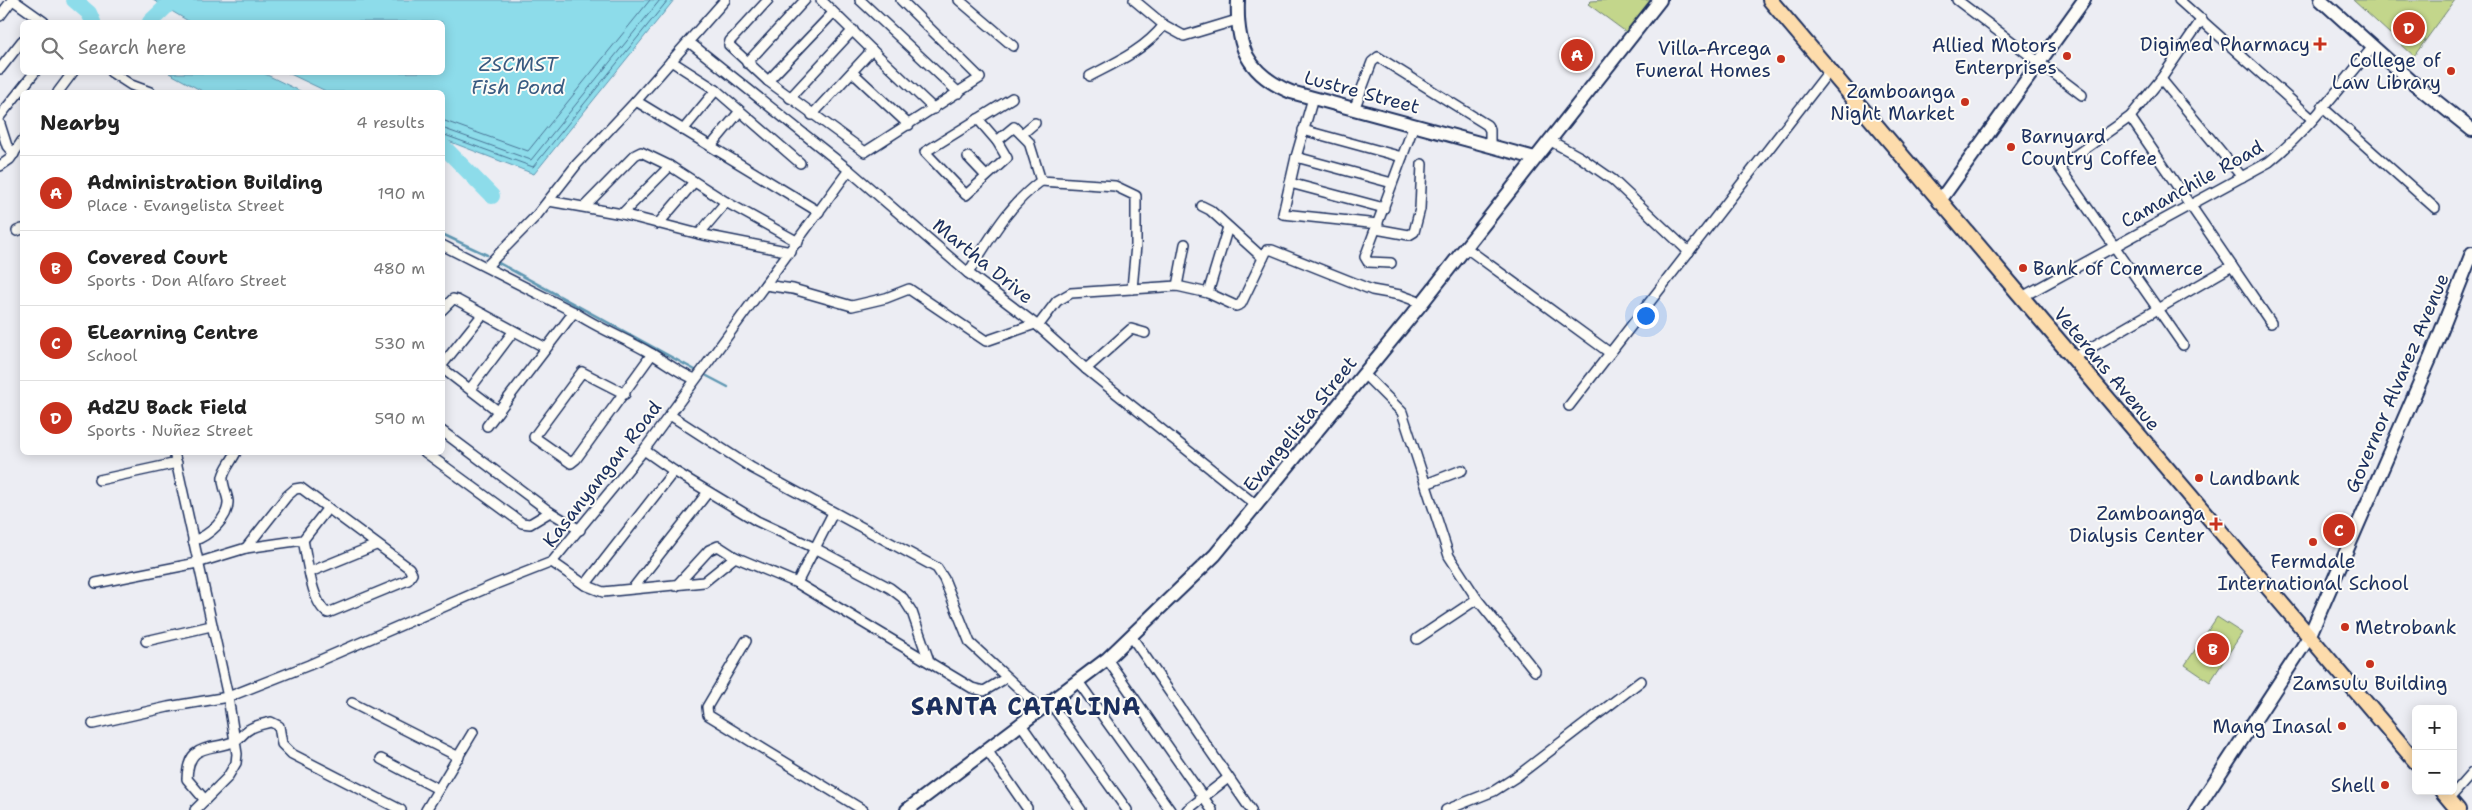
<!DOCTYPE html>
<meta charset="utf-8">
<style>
:root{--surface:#fff;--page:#f2f2f2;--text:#222;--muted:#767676;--line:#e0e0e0;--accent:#c8321e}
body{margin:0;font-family:"Shantell Sans",sans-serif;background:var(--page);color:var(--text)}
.controls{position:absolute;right:15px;bottom:15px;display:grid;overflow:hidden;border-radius:8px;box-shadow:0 2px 12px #0003}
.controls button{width:45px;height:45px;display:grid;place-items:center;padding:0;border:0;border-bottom:1px solid var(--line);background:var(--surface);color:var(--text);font:25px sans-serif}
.you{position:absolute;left:1645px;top:315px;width:18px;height:18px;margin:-12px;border:4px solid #fff;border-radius:50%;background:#1a73e8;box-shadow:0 0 0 8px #1a73e833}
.badge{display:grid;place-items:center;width:32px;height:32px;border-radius:50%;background:var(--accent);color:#fff;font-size:16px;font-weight:700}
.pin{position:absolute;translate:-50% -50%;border:2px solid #fff;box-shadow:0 1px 5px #0006}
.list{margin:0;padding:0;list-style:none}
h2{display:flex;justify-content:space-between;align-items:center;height:65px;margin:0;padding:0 20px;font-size:21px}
h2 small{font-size:16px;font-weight:400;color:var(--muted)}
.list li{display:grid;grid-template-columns:32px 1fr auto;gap:15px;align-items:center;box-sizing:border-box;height:75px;padding:0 20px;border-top:1px solid var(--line)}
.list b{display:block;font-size:19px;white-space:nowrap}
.list p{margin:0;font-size:16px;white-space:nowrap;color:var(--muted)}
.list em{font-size:16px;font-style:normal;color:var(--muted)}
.icon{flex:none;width:28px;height:28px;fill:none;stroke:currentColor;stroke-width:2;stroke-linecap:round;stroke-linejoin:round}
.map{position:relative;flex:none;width:2472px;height:810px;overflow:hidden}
.search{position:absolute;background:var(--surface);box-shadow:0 2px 12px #0003;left:20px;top:20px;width:425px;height:55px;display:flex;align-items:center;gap:12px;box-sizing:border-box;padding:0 18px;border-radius:8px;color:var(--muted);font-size:19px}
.panel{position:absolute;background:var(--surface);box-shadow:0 2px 12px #0003;left:20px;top:90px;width:425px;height:365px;border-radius:8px}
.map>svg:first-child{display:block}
.green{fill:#c3d68b;stroke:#6f8274}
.water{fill:#8ddcea;stroke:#5f97b2}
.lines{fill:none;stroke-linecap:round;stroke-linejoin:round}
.shore{stroke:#497496;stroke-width:1}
.stream{stroke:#5f97b2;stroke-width:2.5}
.river{stroke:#8ddcea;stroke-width:16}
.street-casing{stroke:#1b2f5e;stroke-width:12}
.secondary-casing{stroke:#1b2f5e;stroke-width:16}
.primary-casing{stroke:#1b2f5e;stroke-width:18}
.street{stroke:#fdfcf7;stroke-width:9}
.secondary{stroke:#fdfcf7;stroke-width:12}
.primary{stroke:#fddcac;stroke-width:14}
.poi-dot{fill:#c8321e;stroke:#fdfcf7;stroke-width:2}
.labels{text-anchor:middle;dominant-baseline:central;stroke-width:4;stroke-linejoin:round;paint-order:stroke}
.poi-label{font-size:19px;fill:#1b2f5e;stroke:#fdfcf7;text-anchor:end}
.street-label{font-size:19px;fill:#1b2f5e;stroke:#fdfcf7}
.water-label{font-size:20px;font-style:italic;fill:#385a81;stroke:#fdfcf7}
.district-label{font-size:24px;font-weight:bold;letter-spacing:1px;fill:#1b2f5e;stroke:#fdfcf7}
</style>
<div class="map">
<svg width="2472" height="810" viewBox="0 0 2472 810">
<rect width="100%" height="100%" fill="#ecedf3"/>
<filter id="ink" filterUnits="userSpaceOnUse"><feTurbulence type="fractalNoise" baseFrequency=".02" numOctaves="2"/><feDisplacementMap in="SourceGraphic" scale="10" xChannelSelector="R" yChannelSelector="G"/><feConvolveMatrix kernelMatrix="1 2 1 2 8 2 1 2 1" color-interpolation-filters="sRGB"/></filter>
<g filter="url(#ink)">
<g class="green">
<path d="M1607 0H1651L1626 32 1588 4 1591 1Z"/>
<path d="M2353 0H2455L2414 56Z"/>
<path d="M2217 617 2242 633 2210 682 2185 665Z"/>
</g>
<g class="water">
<path d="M153 0H674L534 174 443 139 442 92H328L288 73 442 72V22H190Z"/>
<path d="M169 73H263L302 92H204Z"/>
</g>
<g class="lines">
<g class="shore">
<path d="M442 120 528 151 650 0"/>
<path d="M442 128 531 160 660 0"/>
<path d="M442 134 533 167 668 0"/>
</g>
<g class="stream">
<path d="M442 234 487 255"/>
<path d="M497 262 697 371"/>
<path d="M707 376 728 387"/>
</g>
<g class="river">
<path d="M74 0 89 13 93 22"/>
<path d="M150 22 173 0"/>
<path d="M442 145 492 196"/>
</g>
<g class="street-casing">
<g id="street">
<path d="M13 0 44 22"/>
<path d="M768 0 730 41 729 45 768 81 865 152 980 78 901 0"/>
<path d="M860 0 959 93"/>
<path d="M959 0 1013 46"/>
<path d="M1134 0 1164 25 1184 36 1237 20"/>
<path d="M1957 0 2082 95"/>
<path d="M2179 0 2312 119"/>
<path d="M0 16 12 0"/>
<path d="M689 42 849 170 968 273 1038 326 1086 369 1257 506"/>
<path d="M872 50 934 109"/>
<path d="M671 61 716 90 800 163"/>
<path d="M747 63 805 0"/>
<path d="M0 69 22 41"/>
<path d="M111 72 131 85 150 92"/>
<path d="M852 72 909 125"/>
<path d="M1090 76C1117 62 1144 50 1164 25"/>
<path d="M2161 79 2242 177"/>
<path d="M768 81 833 13"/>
<path d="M58 92 73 72"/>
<path d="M790 98 853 30"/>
<path d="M1313 98 1296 157 1283 214 1378 224"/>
<path d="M636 101 819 212"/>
<path d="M1355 107 1372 62 1378 57 1487 125 1490 130V144"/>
<path d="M2322 107 2435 208"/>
<path d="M812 115 872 50 821 0"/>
<path d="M0 116 35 72"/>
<path d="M2130 117 2271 323"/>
<path d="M978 119 997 141 1014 127 1029 142 1041 181 1115 186 1136 196V245L1132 289"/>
<path d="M0 124 7 146 14 154"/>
<path d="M683 130 716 90"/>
<path d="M1303 130 1402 157"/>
<path d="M1022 134 1035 123"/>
<path d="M1549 140 1580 157 1613 180 1689 252"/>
<path d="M997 141 1007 158 966 195 925 152 1012 98"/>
<path d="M711 146 740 111"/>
<path d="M968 157 986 176"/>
<path d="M1296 157 1392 183"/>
<path d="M0 166 10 159 22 141"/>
<path d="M1290 183 1384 208"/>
<path d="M549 201 622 214 699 234 791 252"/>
<path d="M585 206 635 155 641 152 670 166 726 202 798 242"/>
<path d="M1202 206 1210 210 1263 258"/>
<path d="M622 214 670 166"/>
<path d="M658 224 694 182"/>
<path d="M1228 227 1208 293 1236 306 1241 304 1267 250H1272L1372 290 1400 295 1422 303"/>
<path d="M1376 229 1409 235 1414 232 1420 209 1422 164"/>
<path d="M17 231 22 229"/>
<path d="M699 234 726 202"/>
<path d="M442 245 574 312C599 329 627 339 652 354 667 363 679 373 695 379"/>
<path d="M1465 247 1610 353"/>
<path d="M1391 263 1368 262 1365 257 1414 125"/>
<path d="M487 266 537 215 577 164 636 101 725 0"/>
<path d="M968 273C990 239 1008 205 1041 181"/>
<path d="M765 285 793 289 852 306 886 298 909 289 986 341 1035 324"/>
<path d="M1177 286 1185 244"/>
<path d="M2022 297 2269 162C2309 130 2340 86 2373 47"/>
<path d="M442 310 453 299 457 300 546 348"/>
<path d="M1038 326 1057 301 1071 293 1177 286 1208 293"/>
<path d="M2183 345 2059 167 2130 117 2161 79 2202 19"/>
<path d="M2073 358 2232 266"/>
<path d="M442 365 483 314"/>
<path d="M442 368 498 411"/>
<path d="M1086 369 1131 329 1145 333"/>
<path d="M1364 374 1402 412 1449 556 1477 599 1535 671"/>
<path d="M470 389 513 332"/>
<path d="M625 394 582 372 534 437 571 463 576 459 652 354"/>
<path d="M1569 406 1830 70"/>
<path d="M670 415 752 468 937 568 944 579 970 643 1040 708"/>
<path d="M487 426 574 312"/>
<path d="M442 431 550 512 580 530"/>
<path d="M644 450 674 471 757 521 815 548 890 588 903 598 912 612 929 661"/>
<path d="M174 452 228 697 237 754 236 763 227 778 195 810"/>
<path d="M425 452 522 523 530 524 550 512"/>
<path d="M99 480 177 463"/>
<path d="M1426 484 1462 470"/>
<path d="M193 541C208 536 229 519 228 501 227 493 222 485 223 477 225 468 232 461 236 452"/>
<path d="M246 548 287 496 295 489 301 488 409 568 412 574 408 580 328 613C312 606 307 557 303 540"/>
<path d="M552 562 585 585 603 592 704 582 735 557"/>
<path d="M310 572 376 545"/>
<path d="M96 583 197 563 246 548 303 540 328 508"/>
<path d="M797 583 833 513"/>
<path d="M585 585 674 471"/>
<path d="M676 586 709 550 718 546 735 557 797 583 972 688 984 691 1006 678"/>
<path d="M634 587 708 492"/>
<path d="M1131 636 1251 810"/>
<path d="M1417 639 1477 599"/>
<path d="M146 641 211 626"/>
<path d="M746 641 707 707 708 715 863 810"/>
<path d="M1107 659 1212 810"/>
<path d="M1077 680 1170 810"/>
<path d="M1049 701 1127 810"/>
<path d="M352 703 459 757"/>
<path d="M1020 723 1081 810"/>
<path d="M93 724 168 707 228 697 309 665 496 584 552 562 644 450 849 170"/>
<path d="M987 750 1027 808"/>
<path d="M381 759 438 789"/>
<path d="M2449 799 2472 773"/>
<path d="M205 800 187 779C188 743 207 751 233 742 239 740 243 733 248 730 255 725 263 724 271 722L279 726 282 744 292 754 401 810"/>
<path d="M426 810 473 732"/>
<path d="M1187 810 1228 778"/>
<path d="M1446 810 1494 791 1516 777 1641 681"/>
</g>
</g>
<g class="secondary-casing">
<g id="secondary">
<path d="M1238 0C1236 46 1247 74 1291 92L1535 158"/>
<path d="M2321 0 2411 81 2472 130"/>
<path d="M1939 202 2084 0"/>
<path d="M907 810 1107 659 1215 555 1422 303 1660 0"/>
<path d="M2196 810 2309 637 2430 359 2472 253"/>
</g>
</g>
<g class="primary-casing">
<g id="primary">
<path d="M1770 0 2416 762"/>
<path d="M2442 791 2458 810"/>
</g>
</g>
<use href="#street" class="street"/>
<use href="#secondary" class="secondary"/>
<use href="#primary" class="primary"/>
</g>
</g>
<g class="poi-dot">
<path d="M2317.5 36.5h5v5h5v5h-5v5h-5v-5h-5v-5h5z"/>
<circle cx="2067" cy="56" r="5"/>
<circle cx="1781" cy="59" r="5"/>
<circle cx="2451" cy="71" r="5"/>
<circle cx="1965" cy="102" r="5"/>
<circle cx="2011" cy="147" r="5"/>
<circle cx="2023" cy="268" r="5"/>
<circle cx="2199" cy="478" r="5"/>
<path d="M2213.5 516.5h5v5h5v5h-5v5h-5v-5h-5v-5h5z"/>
<circle cx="2313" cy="542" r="5"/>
<circle cx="2345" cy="627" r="5"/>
<circle cx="2370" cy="664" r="5"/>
<circle cx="2342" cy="726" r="5"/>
<circle cx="2385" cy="785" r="5"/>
</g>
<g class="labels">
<g class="poi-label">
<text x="2310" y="44">Digimed Pharmacy</text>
<text x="2057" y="45">Allied Motors<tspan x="2057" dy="22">Enterprises</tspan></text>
<text x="1771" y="48">Villa-Arcega<tspan x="1771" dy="22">Funeral Homes</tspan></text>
<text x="2441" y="60">College of<tspan x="2441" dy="22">Law Library</tspan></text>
<text x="1955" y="91">Zamboanga<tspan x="1955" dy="22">Night Market</tspan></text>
<text x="2021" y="136" text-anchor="start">Barnyard<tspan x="2021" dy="22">Country Coffee</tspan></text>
<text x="2033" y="268" text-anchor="start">Bank of Commerce</text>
<text x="2209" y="478" text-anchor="start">Landbank</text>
<text x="2205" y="513">Zamboanga<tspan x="2205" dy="22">Dialysis Center</tspan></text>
<text x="2313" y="561" text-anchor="middle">Fermdale<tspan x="2313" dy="22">International School</tspan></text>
<text x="2355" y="627" text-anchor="start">Metrobank</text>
<text x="2370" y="683" text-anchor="middle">Zamsulu Building</text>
<text x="2332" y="726">Mang Inasal</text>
<text x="2375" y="785">Shell</text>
</g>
<g class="street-label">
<text transform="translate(1362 92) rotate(15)">Lustre Street</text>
<text transform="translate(2192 184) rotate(-29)">Camanchile Road</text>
<text transform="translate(983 261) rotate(39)">Martha Drive</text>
<text transform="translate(2107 369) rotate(50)">Veterans Avenue</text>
<text transform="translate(2397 383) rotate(-67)">Governor Alvarez Avenue</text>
<text transform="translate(1300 424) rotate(-51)">Evangelista Street</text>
<text transform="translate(602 474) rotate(-52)">Kasanyangan Road</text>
</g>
<g class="water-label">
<text x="518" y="64">ZSCMST<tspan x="518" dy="23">Fish Pond</tspan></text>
</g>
<g class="district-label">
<text x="1026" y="707">SANTA CATALINA</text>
</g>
</g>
</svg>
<div class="controls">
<button>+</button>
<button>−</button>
</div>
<div class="you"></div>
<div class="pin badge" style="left:1577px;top:55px">A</div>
<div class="pin badge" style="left:2213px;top:649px">B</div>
<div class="pin badge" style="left:2339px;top:530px">C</div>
<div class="pin badge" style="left:2409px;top:28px">D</div>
<div class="search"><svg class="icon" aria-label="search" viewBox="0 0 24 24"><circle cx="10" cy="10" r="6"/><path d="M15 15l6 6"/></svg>Search here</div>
<section class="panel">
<h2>Nearby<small>4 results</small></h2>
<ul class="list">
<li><span class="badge">A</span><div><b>Administration Building</b><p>Place · Evangelista Street</p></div><em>190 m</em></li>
<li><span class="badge">B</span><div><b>Covered Court</b><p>Sports · Don Alfaro Street</p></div><em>480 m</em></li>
<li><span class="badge">C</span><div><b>ELearning Centre</b><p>School</p></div><em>530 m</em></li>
<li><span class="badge">D</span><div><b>AdZU Back Field</b><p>Sports · Nuñez Street</p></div><em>590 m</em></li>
</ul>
</section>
</div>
